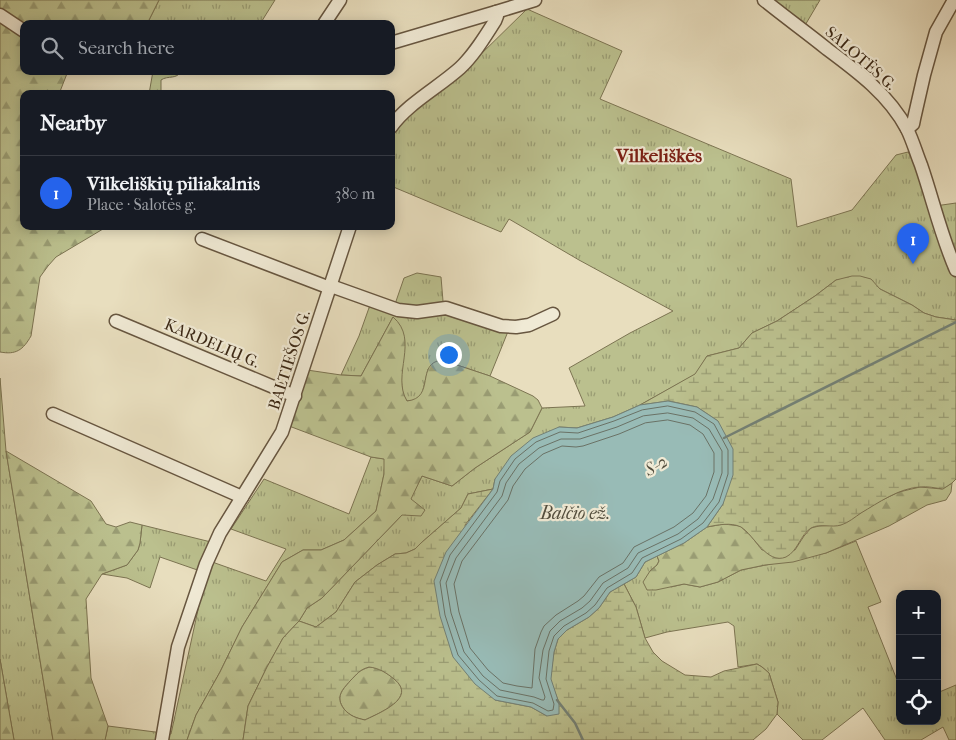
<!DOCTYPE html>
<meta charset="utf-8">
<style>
:root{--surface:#171b24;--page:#242831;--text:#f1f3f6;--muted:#9ea1a6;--line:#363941;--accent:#2563eb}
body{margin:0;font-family:"IM FELL French Canon",serif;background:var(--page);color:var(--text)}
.controls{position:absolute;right:15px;bottom:15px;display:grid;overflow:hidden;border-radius:10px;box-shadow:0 2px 12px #0003}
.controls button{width:45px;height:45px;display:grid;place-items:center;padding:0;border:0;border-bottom:1px solid var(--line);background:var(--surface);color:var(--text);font:25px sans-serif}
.you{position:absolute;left:448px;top:354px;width:18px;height:18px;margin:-12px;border:4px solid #fff;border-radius:50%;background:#1a73e8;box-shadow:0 0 0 8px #1a73e833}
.badge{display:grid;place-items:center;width:32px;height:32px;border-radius:50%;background:var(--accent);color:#fff;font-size:16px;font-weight:700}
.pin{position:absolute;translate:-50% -41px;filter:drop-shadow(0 1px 2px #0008)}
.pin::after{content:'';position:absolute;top:26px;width:18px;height:15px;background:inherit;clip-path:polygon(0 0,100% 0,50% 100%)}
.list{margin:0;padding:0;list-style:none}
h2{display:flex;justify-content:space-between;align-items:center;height:65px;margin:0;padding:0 20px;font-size:21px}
h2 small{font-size:16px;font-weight:400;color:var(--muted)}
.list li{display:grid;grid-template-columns:32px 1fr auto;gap:15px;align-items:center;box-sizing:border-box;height:75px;padding:0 20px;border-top:1px solid var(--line)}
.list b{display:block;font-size:19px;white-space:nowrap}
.list p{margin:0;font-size:16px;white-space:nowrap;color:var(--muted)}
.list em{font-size:16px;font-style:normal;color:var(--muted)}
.icon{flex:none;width:28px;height:28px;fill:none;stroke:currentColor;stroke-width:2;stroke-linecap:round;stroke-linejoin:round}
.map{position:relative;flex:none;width:956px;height:740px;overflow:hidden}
.search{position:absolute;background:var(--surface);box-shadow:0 2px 12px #0003;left:20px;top:20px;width:375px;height:55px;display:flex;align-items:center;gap:12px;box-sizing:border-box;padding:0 18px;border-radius:10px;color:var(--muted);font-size:19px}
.panel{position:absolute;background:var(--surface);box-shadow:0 2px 12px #0003;left:20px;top:90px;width:375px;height:140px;border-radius:10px}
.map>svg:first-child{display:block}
.grass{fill:url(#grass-tufts);stroke:#7c7452}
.forest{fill:url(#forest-firs);stroke:#7c7452}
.wetland{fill:url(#wetland-marsh);stroke:#7c7452;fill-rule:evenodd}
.water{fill:#98bbb6;stroke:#738176}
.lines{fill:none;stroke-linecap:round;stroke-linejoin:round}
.shore{stroke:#6a7266;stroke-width:1}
.stream{stroke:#738176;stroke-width:2.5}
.minor-casing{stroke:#675640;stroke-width:15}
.minor{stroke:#f0ead5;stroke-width:12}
.labels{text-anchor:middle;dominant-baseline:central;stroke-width:4.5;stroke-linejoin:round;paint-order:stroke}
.street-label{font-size:16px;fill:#3c2916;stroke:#f0ead5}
.water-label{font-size:18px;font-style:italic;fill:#534e3e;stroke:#f0ead5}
.quarter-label{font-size:19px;font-weight:bold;fill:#7a1f14;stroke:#f0ead5}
</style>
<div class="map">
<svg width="956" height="740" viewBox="0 0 956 740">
<defs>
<pattern id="grass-tufts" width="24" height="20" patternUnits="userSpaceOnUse" patternTransform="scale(1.25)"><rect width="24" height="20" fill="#bbc08e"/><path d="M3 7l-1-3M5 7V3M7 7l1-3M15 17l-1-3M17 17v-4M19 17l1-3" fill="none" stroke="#999c73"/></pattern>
<pattern id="forest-firs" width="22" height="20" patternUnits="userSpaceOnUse" patternTransform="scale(1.25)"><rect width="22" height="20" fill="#bbc08e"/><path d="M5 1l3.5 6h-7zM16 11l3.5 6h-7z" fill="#999c73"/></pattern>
<pattern id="wetland-marsh" width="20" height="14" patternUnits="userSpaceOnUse" patternTransform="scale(1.25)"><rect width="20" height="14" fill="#bbc08e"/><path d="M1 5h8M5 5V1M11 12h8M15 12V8" fill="none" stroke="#999c73"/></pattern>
</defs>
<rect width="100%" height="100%" fill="#e8debe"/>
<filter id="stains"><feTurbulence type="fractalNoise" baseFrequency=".004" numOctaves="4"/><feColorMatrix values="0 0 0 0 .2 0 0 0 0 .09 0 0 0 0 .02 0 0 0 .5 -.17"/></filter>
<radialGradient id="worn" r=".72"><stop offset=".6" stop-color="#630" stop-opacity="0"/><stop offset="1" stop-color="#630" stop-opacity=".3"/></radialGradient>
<g class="grass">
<path d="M159 0H275L260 24H147Z"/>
<path d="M769 0H820L804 27Z"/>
<path d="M527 9 622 51 600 99 791 179 797 227 852 210 896 155 908 152C920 167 923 189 928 207L956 203V320L936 317 924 313 912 305 880 289 870 279 836 280 815 296 777 321 752 333 739 348 707 356 696 374 640 405 613 417 577 428 559 427 495 479 493 489 468 494 461 508 421 543 415 549 406 553 395 554 377 565 355 582 336 612 316 627 299 621 307 608 322 598 402 515 422 476 452 486 475 468 530 432 542 408 585 406 569 368 630 333 673 311 579 260 509 219 501 232 391 186V138L402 122 476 59Z"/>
<path d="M417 273 441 277 444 313 509 329 490 376 442 360 428 369 422 394 415 400 407 401 403 394 393 317 361 376 341 375 359 336 370 305 393 310 404 278Z"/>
<path d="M0 378 6 451 53 740H14L0 659Z"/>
<path d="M371 457 385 459 384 474 376 511 344 540 321 550H303L282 562 242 627 220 672 196 715 187 740H105L108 726 171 734 206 573 160 557 150 588 127 578 102 574 127 565 138 550 140 543 142 525 211 542 206 552 215 563 266 581 286 549 231 529 264 479 349 514Z"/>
<path d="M856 541 881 602 868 607 897 680 900 679V721H937V693L956 685V740H949L943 727 921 740H885L863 708 822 740H803L777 714 778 702 769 673 762 667 757 664 738 667 734 626 728 622 667 632 645 638 636 607 624 584 636 577 645 562 657 556 659 561 657 565 650 571 671 587 684 584 700 587 718 582 741 570 826 553Z"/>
</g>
<g class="forest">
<path d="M0 0H159L147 24H24V71H68L59 94H24V226H108L56 257 48 266 40 277 31 336C23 350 16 355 0 352Z"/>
<path d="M153 71H181C177 80 168 75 161 80V94H149Z"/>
<path d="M393 317C420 340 391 375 407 401 436 398 415 363 442 360L490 376 533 396 538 400 542 408 530 432 475 468 452 486 422 476 411 499 425 510 421 516 402 515 322 598 307 608 299 621 283 638 267 667 248 706 243 740H187L196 715 220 672 242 627 282 562 303 550H321L344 540 376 511 384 474V459L371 457 289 426 307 370 341 375 361 376Z"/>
<path d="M6 451 91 501 106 524 116 527 130 522 142 525 140 543 138 550 127 565 102 574 86 599 91 678 108 726 105 740H53Z"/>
<path d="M952 483 951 492 946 500 927 505 889 526 826 553 793 562 765 565 741 570 718 582 700 587 684 584 656 590H647L643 582 650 571 657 565 659 561 657 556 684 543 707 527 724 524 740 526 751 536 762 550H795L804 536 811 528 819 526 840 525 880 501 899 492 920 487 942 489Z"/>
<path d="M0 659 14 740H0Z"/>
<path d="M370 667C379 668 387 673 394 679 418 698 379 713 365 720 356 718 350 716 344 709 335 697 342 690 350 681 358 673 359 670 370 667Z"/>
</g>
<g class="wetland">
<path d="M852 276H860L871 279 880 289 912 305 924 313 936 317 956 320V479L952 483 943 489C935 488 927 486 920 487 899 488 878 503 861 513 855 517 848 523 841 525 832 528 820 523 811 528 800 535 798 551 786 557 767 565 754 535 741 527 731 522 717 525 707 527L723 504 718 421 697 407 669 401 640 405 695 374 707 356 739 348 752 333 777 321 815 296 836 280Z"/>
<path d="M493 489 465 525 495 700 531 707 547 716 559 703 550 679 554 652 558 639 567 630 589 617 599 608 610 592 624 584 636 607 645 638 653 652 662 661 685 675 711 677 724 671 757 664 762 667 769 673 778 702 777 714 766 729 753 740H243L248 706 267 667 283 638 299 621 316 627 336 612 355 582 377 565 395 554 406 553 415 549 421 543 461 508 468 494ZM369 667C379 668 387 673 394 679 418 698 379 713 365 720 356 718 350 716 344 709 335 697 342 690 350 681 358 673 359 670 369 667Z"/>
</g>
<path class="water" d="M668 401 697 407 718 421 733 449V475L723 504 707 527 684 543 645 562 636 577 610 592 599 608 589 617 567 630 558 639 554 652 551 679 559 703V714L547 716 531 707 495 700 475 684 453 657 440 616 434 581 446 552 493 489 495 479 511 456 533 438 559 427 577 428 613 417 640 405Z"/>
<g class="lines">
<g class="shore">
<path d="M668 406 695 412 714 424 728 450V474L719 502 703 523 681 539 642 558 632 573 607 588 595 605 586 613 564 626 554 636 549 651 546 679 554 704 553 710 548 711 533 703 497 696 479 680 458 655 445 615 440 582 450 555 497 492 500 481 515 459 536 442 560 432 578 433 614 421 642 410Z"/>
<path d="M668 413 693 418 709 429 722 451V473L713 499 698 519 678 534 638 553 628 568 603 583 590 601 582 608 560 621 550 631 543 650 539 678 545 697 544 700H542L534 697 500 690 483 676 464 652 451 613 446 583 456 558 502 496 506 483 519 464 539 448 561 439H580L617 427 643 416Z"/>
<path d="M668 420 690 425 703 434 714 453V472L706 496 693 513 674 527 634 547 623 563 599 577 584 596 578 601 556 615 544 626 541 632 535 649 532 688 517 686 503 683 488 670 470 648 459 612 454 584 462 561 508 500 513 486 525 469 543 454 562 446 576 447 583 446 619 434 645 423Z"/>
</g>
<g class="stream">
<path d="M724 438 956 322"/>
<path d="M557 700 575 723 583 740"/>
</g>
<g class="minor-casing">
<g id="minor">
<path d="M764 0C785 17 806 32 827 49 858 72 889 95 907 129 913 141 916 153 921 165 933 200 941 236 956 270"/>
<path d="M0 15 24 31"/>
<path d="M324 24 340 0"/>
<path d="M391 43 496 12 535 0"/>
<path d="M391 127C407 104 439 87 460 68 474 55 484 38 495 21L497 16 496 12"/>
<path d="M907 129 913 124 914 119 924 75 936 32 954 0"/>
<path d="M202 239 330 288"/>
<path d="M331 286 398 310 417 312 446 308 501 326 516 327 529 325 553 314"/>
<path d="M116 321 295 396"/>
<path d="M53 414 242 497"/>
<path d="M162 740 178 647 206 564 220 533 282 432 350 226"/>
</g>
</g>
<use href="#minor" class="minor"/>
</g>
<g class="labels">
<g class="street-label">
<text transform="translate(861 58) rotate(41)">SALOTĖS G.</text>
<text transform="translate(212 343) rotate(23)">KARDELIŲ G.</text>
<text transform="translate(289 360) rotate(-72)">BALTIEŠOS G.</text>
</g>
<g class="water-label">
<text transform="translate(656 466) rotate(-32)">S-2</text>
<text x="575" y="513">Balčio ež.</text>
</g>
<g class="quarter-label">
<text x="659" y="156">Vilkeliškės</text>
</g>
</g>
<rect width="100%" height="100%" filter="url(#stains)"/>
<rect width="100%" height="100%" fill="url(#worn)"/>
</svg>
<div class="controls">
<button>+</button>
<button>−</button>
<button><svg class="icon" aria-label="locate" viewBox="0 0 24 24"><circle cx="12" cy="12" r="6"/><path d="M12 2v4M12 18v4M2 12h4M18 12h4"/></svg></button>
</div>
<div class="you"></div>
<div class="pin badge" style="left:913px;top:264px">1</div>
<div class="search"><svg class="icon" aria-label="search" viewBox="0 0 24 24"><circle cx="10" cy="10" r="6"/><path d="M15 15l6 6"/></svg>Search here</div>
<section class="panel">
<h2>Nearby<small></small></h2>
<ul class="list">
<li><span class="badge">1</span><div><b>Vilkeliškių piliakalnis</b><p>Place · Salotės g.</p></div><em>380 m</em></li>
</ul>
</section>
</div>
